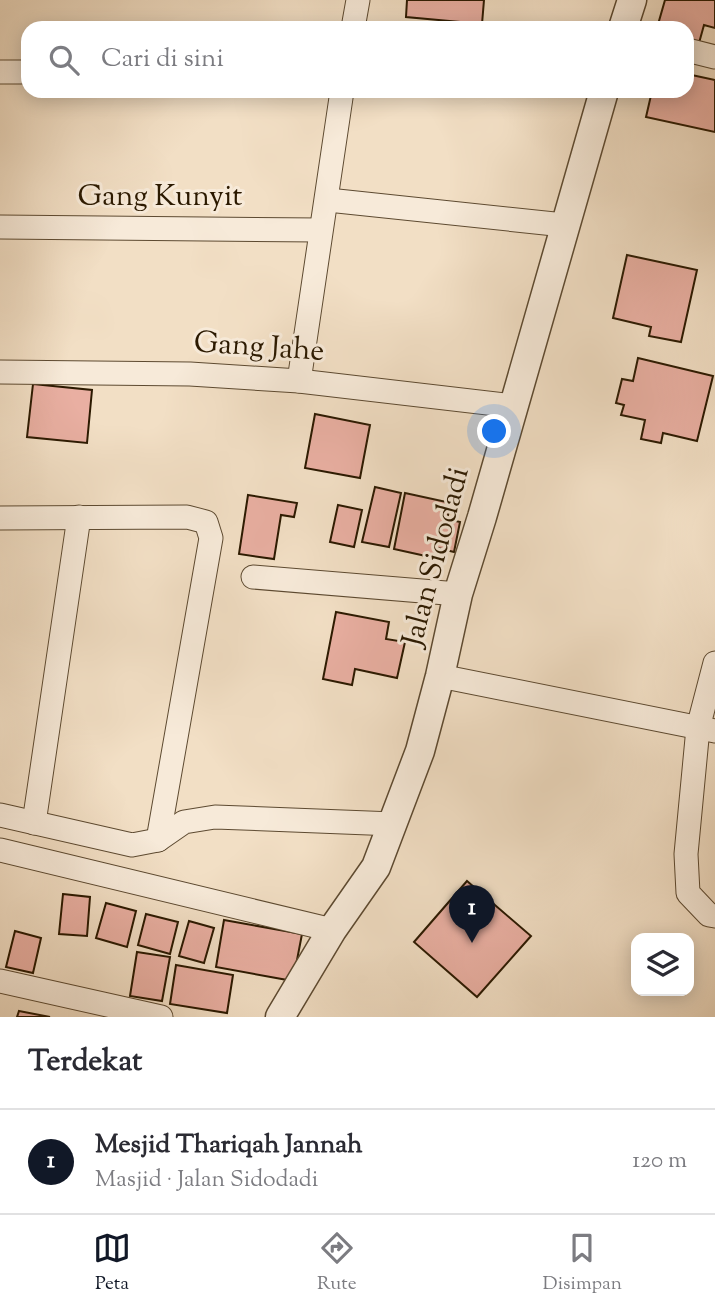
<!DOCTYPE html>
<html lang="id">
<meta charset="utf-8">
<style>
:root{--surface:#fff;--page:#f7f7f7;--text:#2b2b33;--muted:#7c7c81;--line:#e1e1e2;--accent:#111827}
body{margin:0;font-family:"Sorts Mill Goudy",serif;background:var(--page);color:var(--text)}
.controls{position:absolute;right:21px;bottom:21px;display:grid;overflow:hidden;border-radius:14px;box-shadow:0 4px 18px #0003}
.controls button{width:63px;height:63px;display:grid;place-items:center;padding:0;border:0;border-bottom:2px solid var(--line);background:var(--surface);color:var(--text);font:35px sans-serif}
.you{position:absolute;left:495px;top:432px;width:24px;height:24px;margin:-18px;border:5px solid #fff;border-radius:50%;background:#1a73e8;box-shadow:0 0 0 10px #1a73e833}
.badge{display:grid;place-items:center;width:46px;height:46px;border-radius:50%;background:var(--accent);color:#fff;font-size:23px;font-weight:700}
.pin{position:absolute;translate:-50% -58px;filter:drop-shadow(0 2px 4px #0008)}
.pin::after{content:'';position:absolute;top:37px;width:24px;height:21px;background:inherit;clip-path:polygon(0 0,100% 0,50% 100%)}
.list{margin:0;padding:0;list-style:none}
h2{display:flex;justify-content:space-between;align-items:center;height:91px;margin:0;padding:0 28px;font-size:30px}
h2 small{font-size:23px;font-weight:400;color:var(--muted)}
.list li{display:grid;grid-template-columns:46px 1fr auto;gap:21px;align-items:center;box-sizing:border-box;height:105px;padding:0 28px;border-top:2px solid var(--line)}
.list b{display:block;font-size:26px;white-space:nowrap}
.list p{margin:0;font-size:23px;white-space:nowrap;color:var(--muted)}
.list em{font-size:23px;font-style:normal;color:var(--muted)}
.icon{flex:none;width:38px;height:38px;fill:none;stroke:currentColor;stroke-width:2;stroke-linecap:round;stroke-linejoin:round}
.map{position:relative;flex:none;width:715px;height:1017px;overflow:hidden}
.search{position:absolute;background:var(--surface);box-shadow:0 4px 18px #0003;left:21px;right:21px;top:21px;height:77px;display:flex;align-items:center;gap:18px;box-sizing:border-box;padding:0 24px;border-radius:21px;color:var(--muted);font-size:26px}
.sheet{height:196px;background:var(--surface)}
nav{display:flex;justify-content:space-around;align-items:center;box-sizing:border-box;height:98px;border-top:2px solid var(--line);background:var(--surface);font-size:19px;color:var(--muted)}
nav a{display:grid;justify-items:center;gap:4px}
nav .on{color:var(--accent)}
.map>svg:first-child{display:block}
.building{fill:#e9afa2;stroke:#2b1900;stroke-width:2}
.lines{fill:none;stroke-linecap:round;stroke-linejoin:round}
.minor-casing{stroke:#5d4a31;stroke-width:25}
.tertiary-casing{stroke:#5d4a31;stroke-width:31}
.minor{stroke:#f7ead9;stroke-width:23}
.tertiary{stroke:#f7ead9;stroke-width:28}
.labels{text-anchor:middle;dominant-baseline:central;stroke-width:6;stroke-linejoin:round;paint-order:stroke}
.street-label{font-size:30px;fill:#2b1900;stroke:#f7ead9}
</style>
<div class="map">
<svg width="715" height="1017" viewBox="0 0 715 1017">
<rect width="100%" height="100%" fill="#f2dfc5"/>
<filter id="stains"><feTurbulence type="fractalNoise" baseFrequency=".00286" numOctaves="4"/><feColorMatrix values="0 0 0 0 .2 0 0 0 0 .09 0 0 0 0 .02 0 0 0 .5 -.17"/></filter>
<radialGradient id="worn" r=".72"><stop offset=".6" stop-color="#630" stop-opacity="0"/><stop offset="1" stop-color="#630" stop-opacity=".3"/></radialGradient>
<g class="building">
<path d="M407 0H484L482 24 406 17Z"/>
<path d="M665 0H715V28L704 25 699 43 687 39V28H657Z"/>
<path d="M687 74 715 80V132L646 117 652 91H687Z"/>
<path d="M627 255 697 270 681 342 649 336 651 327 613 318Z"/>
<path d="M638 358 713 376 697 441 663 433 661 443 641 439 645 420 621 415 624 405 616 403 622 379 633 381Z"/>
<path d="M33 384 92 390 87 443 27 437Z"/>
<path d="M315 414 370 425 360 478 305 468Z"/>
<path d="M375 487 401 493 389 547 362 542Z"/>
<path d="M405 493 451 503 447 519 460 522 454 552 438 548 435 558 394 549Z"/>
<path d="M248 495 297 503 294 517 281 515 274 559 239 554Z"/>
<path d="M338 505 362 510 354 547 330 542Z"/>
<path d="M336 612 389 622 386 639 405 642 397 678 355 669 352 685 323 679Z"/>
<path d="M467 881 531 936 477 997 414 942Z"/>
<path d="M63 894 90 897 87 936 59 934Z"/>
<path d="M106 903 136 911 127 947 96 938Z"/>
<path d="M146 914 178 922 170 954 138 945Z"/>
<path d="M224 920 302 934 293 981 216 967Z"/>
<path d="M189 921 214 928 204 963 179 956Z"/>
<path d="M15 931 41 938 33 973 6 967Z"/>
<path d="M137 952 170 957 162 1001 130 996Z"/>
<path d="M176 965 233 975 227 1013 170 1004Z"/>
<path d="M19 1011 50 1017H17Z"/>
</g>
<g class="lines">
<g class="minor-casing">
<g id="minor">
<path d="M353 28 358 0"/>
<path d="M687 50 715 57"/>
<path d="M0 72H28"/>
<path d="M328 200 564 225"/>
<path d="M0 227 320 230"/>
<path d="M0 372 190 374 299 381 513 406"/>
<path d="M299 381 342 91"/>
<path d="M0 518 187 517 206 522 211 538 158 840"/>
<path d="M253 577 458 594"/>
<path d="M715 663 698 728 686 854 688 893 709 915 715 916"/>
<path d="M440 676 715 731"/>
<path d="M0 815 132 845 158 840 184 822 215 817 394 824"/>
<path d="M34 823 79 517"/>
<path d="M0 850 332 930"/>
<path d="M0 981 161 1017"/>
</g>
</g>
<g class="tertiary-casing">
<g id="tertiary">
<path d="M623 28 632 0"/>
<path d="M280 1017 332 930 376 867 420 751 440 676 458 594 482 517 604 91"/>
</g>
</g>
<use href="#minor" class="minor"/>
<use href="#tertiary" class="tertiary"/>
</g>
<g class="labels">
<g class="street-label">
<text x="160" y="197">Gang Kunyit</text>
<text transform="translate(259 348) rotate(4)">Gang Jahe</text>
<text transform="translate(437 557) rotate(-75)">Jalan Sidodadi</text>
</g>
</g>
<rect width="100%" height="100%" filter="url(#stains)"/>
<rect width="100%" height="100%" fill="url(#worn)"/>
</svg>
<div class="controls">
<button><svg class="icon" aria-label="layers" viewBox="0 0 24 24"><path d="M12 4l9 5-9 5-9-5zM3 14l9 5 9-5"/></svg></button>
</div>
<div class="you"></div>
<div class="pin badge" style="left:472px;top:943px">1</div>
<div class="search"><svg class="icon" aria-label="search" viewBox="0 0 24 24"><circle cx="10" cy="10" r="6"/><path d="M15 15l6 6"/></svg>Cari di sini</div>
</div>
<section class="sheet">
<h2>Terdekat<small></small></h2>
<ul class="list">
<li><span class="badge">1</span><div><b>Mesjid Thariqah Jannah</b><p>Masjid · Jalan Sidodadi</p></div><em>120 m</em></li>
</ul>
</section>
<nav>
<a class="on"><svg class="icon" aria-label="map" viewBox="0 0 24 24"><path d="M3 6l6-2 6 2 6-2v14l-6 2-6-2-6 2zM9 4v14M15 6v14"/></svg>Peta</a>
<a><svg class="icon" aria-label="directions" viewBox="0 0 24 24"><path d="M12 3l9 9-9 9-9-9zM9 14v-3h6M13 9l2 2-2 2"/></svg>Rute</a>
<a><svg class="icon" aria-label="saved" viewBox="0 0 24 24"><path d="M7 4h10v16l-5-4-5 4z"/></svg>Disimpan</a>
</nav>
